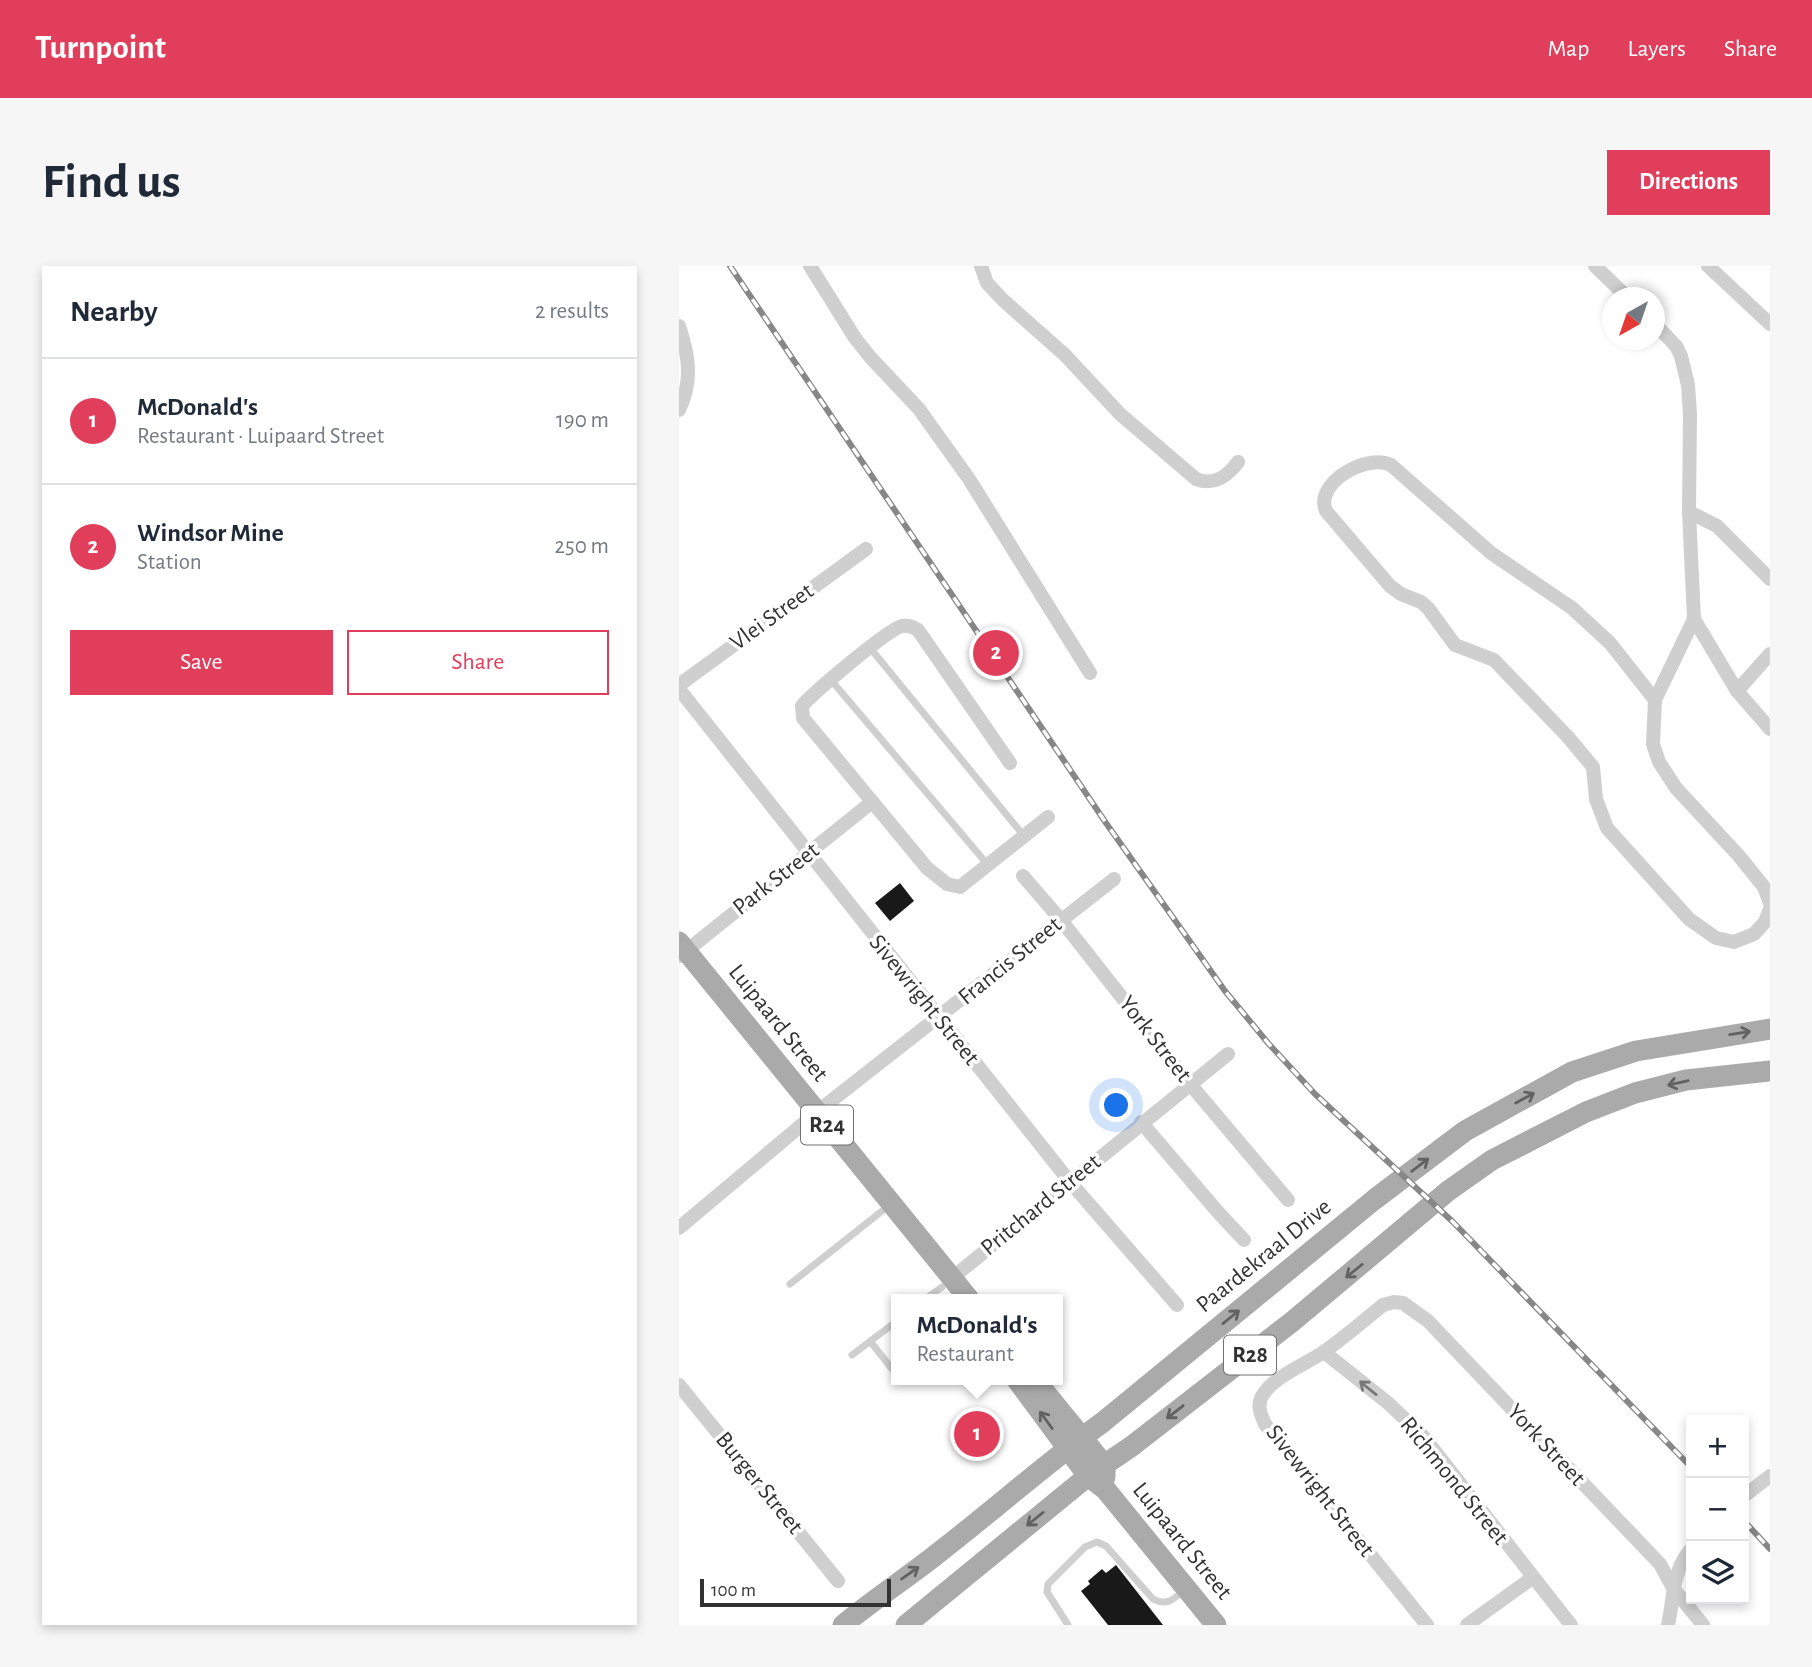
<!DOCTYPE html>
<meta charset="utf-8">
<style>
:root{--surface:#fff;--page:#f6f6f7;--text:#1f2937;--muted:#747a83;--line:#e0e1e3;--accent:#e03e5a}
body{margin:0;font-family:"Alegreya Sans",sans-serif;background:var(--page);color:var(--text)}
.controls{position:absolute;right:21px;bottom:21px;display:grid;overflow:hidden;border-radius:0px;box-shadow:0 4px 10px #0003}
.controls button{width:63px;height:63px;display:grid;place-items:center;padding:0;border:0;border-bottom:2px solid var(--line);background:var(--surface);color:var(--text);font:35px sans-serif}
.compass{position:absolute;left:923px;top:21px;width:63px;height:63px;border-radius:50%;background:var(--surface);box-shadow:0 4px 10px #0003;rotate:220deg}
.scale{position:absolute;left:21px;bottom:18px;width:191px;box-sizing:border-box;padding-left:7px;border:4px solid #323232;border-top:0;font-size:19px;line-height:24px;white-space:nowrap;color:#323232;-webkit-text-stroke:5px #fff;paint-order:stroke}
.you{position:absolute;left:438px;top:840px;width:24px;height:24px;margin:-18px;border:5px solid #fff;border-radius:50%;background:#1a73e8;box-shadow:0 0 0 10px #1a73e833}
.badge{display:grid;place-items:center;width:46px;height:46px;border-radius:50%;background:var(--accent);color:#fff;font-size:23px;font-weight:700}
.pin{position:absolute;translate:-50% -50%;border:4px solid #fff;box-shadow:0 2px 7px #0006}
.popup{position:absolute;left:212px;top:1028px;width:172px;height:91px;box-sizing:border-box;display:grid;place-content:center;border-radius:0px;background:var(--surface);filter:drop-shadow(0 2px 5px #0005);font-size:23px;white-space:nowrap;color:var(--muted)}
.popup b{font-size:26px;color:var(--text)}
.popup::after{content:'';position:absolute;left:50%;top:100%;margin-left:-14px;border:14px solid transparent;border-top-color:var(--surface)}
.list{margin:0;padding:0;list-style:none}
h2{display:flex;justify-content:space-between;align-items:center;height:91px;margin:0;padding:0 28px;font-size:30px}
h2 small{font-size:23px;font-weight:400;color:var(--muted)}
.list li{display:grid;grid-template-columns:46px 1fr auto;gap:21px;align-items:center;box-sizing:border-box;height:126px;padding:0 28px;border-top:2px solid var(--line)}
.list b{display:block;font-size:26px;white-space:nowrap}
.list p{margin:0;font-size:23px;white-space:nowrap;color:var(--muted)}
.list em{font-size:23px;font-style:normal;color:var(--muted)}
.actions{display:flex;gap:14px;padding:21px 28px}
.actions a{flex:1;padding:16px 0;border:2px solid var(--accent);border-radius:0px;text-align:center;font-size:24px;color:var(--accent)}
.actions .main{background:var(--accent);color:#fff}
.icon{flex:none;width:38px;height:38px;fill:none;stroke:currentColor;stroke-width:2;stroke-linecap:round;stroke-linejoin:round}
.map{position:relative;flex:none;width:1091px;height:1359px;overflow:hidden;border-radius:0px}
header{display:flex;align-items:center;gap:42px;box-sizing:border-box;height:98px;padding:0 35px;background:var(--accent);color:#fff}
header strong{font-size:33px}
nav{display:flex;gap:38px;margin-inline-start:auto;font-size:24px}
.intro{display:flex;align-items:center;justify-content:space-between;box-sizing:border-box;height:168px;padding:0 42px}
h1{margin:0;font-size:49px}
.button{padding:18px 32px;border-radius:0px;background:var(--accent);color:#fff;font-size:24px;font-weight:700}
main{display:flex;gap:42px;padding:0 42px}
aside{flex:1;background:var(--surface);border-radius:0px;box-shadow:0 4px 10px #0003}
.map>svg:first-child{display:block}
.building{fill:#191919}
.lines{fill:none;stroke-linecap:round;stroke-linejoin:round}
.service{stroke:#cfcfcf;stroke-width:7}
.minor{stroke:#cfcfcf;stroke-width:14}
.primary{stroke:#aaa;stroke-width:21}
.rail-casing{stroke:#878787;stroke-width:6}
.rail{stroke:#fff;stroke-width:3.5;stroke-dasharray:10;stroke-linecap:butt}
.oneway{stroke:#626262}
.oneway2{stroke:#797979}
.labels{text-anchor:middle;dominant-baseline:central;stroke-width:7;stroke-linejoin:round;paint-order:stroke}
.shield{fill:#fff;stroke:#707070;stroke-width:2}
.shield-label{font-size:23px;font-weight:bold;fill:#323232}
.street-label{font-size:24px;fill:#323232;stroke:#fff}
</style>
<header>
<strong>Turnpoint</strong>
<nav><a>Map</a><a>Layers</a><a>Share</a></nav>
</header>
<div class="intro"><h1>Find us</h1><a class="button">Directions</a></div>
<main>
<aside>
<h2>Nearby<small>2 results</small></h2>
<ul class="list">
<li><span class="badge">1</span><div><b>McDonald's</b><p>Restaurant · Luipaard Street</p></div><em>190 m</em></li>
<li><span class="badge">2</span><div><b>Windsor Mine</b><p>Station</p></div><em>250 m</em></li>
</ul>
<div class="actions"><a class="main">Save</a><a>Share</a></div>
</aside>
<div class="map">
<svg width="1091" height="1359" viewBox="0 0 1091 1359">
<rect width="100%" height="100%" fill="#fff"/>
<g class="building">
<path d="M221 617 235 635 211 655 196 637Z"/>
<path d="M306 1143 324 1165 303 1183 299 1178 287 1188 273 1171Z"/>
<path d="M437 1299 484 1359H429L402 1325 411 1318 409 1315 423 1303 427 1307Z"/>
</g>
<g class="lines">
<g class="service">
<path d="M192 383 345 570"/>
<path d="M152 414 309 599"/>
<path d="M111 1018 203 945"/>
<path d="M246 1033 263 1021"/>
<path d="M191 1075 213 1103"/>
<path d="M173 1089 218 1055"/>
<path d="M389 1359 368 1326 369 1318 406 1281 418 1276 427 1280 474 1333C487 1340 494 1334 504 1325"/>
</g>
<g class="minor">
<path d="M131 0 176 72 192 92 240 143 290 213 411 407"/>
<path d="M302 0 308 17 324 34 386 89 441 148 517 213C534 220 549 210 559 196"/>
<path d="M916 0 949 32"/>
<path d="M1029 0 1091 58"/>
<path d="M975 57 997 80 1002 90 1009 119 1011 148 1010 246 1015 353 1058 425 1091 463"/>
<path d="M0 60C10 90 14 115 0 144"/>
<path d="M1010 246 1038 260 1091 313"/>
<path d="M1015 353 976 434 974 478 980 496 997 522 1060 590 1085 621 1091 637"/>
<path d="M0 419 187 283"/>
<path d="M0 423 391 916 498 1039"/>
<path d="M1058 425 1091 388"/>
<path d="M976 434 931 377 893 342 812 287 712 199C689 187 635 216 647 245L711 320 722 328 742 336 749 342 776 379 815 394 889 471 914 501 917 533 928 562 1010 653 1037 672 1055 676 1075 668 1086 656 1091 643"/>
<path d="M331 497 239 364C234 361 230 359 223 360 208 364 135 426 123 440L124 452 248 602 268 618 281 621 369 551"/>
<path d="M344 610 382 654 511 818 609 934"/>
<path d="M1 690 193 536"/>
<path d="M462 856 538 945 565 974"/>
<path d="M0 962 138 846 435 613"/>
<path d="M273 1012 549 788"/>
<path d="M645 1086 709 1137 744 1170 892 1359"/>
<path d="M0 1119 159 1315"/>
<path d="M1065 1230 1091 1210"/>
<path d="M748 1359 586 1158C581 1147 577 1138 585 1127 598 1109 625 1099 643 1087 665 1072 684 1055 704 1039L715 1036 724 1037 749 1055 981 1298 994 1322 1024 1359"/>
<path d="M788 1359 853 1312"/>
<path d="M989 1359C995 1332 993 1305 1012 1283"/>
</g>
<g class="primary">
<path d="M0 676 290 1033"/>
<path d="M338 1114 409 1210 427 1224 537 1359"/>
<path d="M356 1114 426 1200V1211"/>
<path d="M164 1359C196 1332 231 1310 263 1284 317 1242 369 1196 424 1156L696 933 786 865 893 806 957 785 1091 763"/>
<path d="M227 1359 409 1210 453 1180 614 1055 769 925 813 894 907 846 956 827 1007 814 1091 805"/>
</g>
<g class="rail-casing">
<g id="rail">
<path d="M51 0 427 557 546 725 589 777 636 828 774 956 1012 1201"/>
<path d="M1065 1255 1091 1283"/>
</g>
</g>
<use href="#rail" class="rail"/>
</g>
<defs><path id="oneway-shaft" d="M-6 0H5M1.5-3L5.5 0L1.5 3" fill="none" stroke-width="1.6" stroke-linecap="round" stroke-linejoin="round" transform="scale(1.75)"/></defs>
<g class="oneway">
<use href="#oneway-shaft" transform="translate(1061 767) rotate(-9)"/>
<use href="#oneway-shaft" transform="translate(999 817) rotate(167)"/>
<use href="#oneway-shaft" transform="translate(846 832) rotate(-29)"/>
<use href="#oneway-shaft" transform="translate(741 899) rotate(-37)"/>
<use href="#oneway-shaft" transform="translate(675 1005) rotate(141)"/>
<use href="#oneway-shaft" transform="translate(552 1051) rotate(-39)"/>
<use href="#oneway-shaft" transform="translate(496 1146) rotate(142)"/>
<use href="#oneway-shaft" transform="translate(367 1154) rotate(-126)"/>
<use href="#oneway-shaft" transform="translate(356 1253) rotate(141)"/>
<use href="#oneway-shaft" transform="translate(231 1307) rotate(-35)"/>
</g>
<use class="oneway2" href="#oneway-shaft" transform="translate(689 1122) rotate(-141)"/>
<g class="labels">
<g class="shield">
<rect x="122" y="839.5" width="52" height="39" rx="5"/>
<rect x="545" y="1069.5" width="52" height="39" rx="5"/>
</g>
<g class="shield-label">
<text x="148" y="859">R24</text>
<text x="571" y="1089">R28</text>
</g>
<g class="street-label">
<text transform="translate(93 351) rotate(-36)">Vlei Street</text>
<text transform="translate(97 613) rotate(-38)">Park Street</text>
<text transform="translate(331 695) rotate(-39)">Francis Street</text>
<text transform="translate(245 734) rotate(51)">Sivewright Street</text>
<text transform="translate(99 757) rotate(51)">Luipaard Street</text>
<text transform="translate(476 773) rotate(52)">York Street</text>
<text transform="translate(362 939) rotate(-39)">Pritchard Street</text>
<text transform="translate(585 990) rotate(-39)">Paardekraal Drive</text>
<text transform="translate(867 1179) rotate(47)">York Street</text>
<text transform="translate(775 1215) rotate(51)">Richmond Street</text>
<text transform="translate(80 1217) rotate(51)">Burger Street</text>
<text transform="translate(641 1225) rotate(52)">Sivewright Street</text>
<text transform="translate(503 1275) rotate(51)">Luipaard Street</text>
</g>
</g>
</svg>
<div class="controls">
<button>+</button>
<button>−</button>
<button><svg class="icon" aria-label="layers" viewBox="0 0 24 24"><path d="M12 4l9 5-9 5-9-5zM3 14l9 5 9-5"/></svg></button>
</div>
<svg class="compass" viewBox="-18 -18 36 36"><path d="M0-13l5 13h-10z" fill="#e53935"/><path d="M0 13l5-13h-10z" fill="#747a83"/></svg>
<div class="scale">100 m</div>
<div class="you"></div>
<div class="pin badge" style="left:298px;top:1168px">1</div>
<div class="popup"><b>McDonald's</b>Restaurant</div>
<div class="pin badge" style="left:317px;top:387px">2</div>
</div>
</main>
